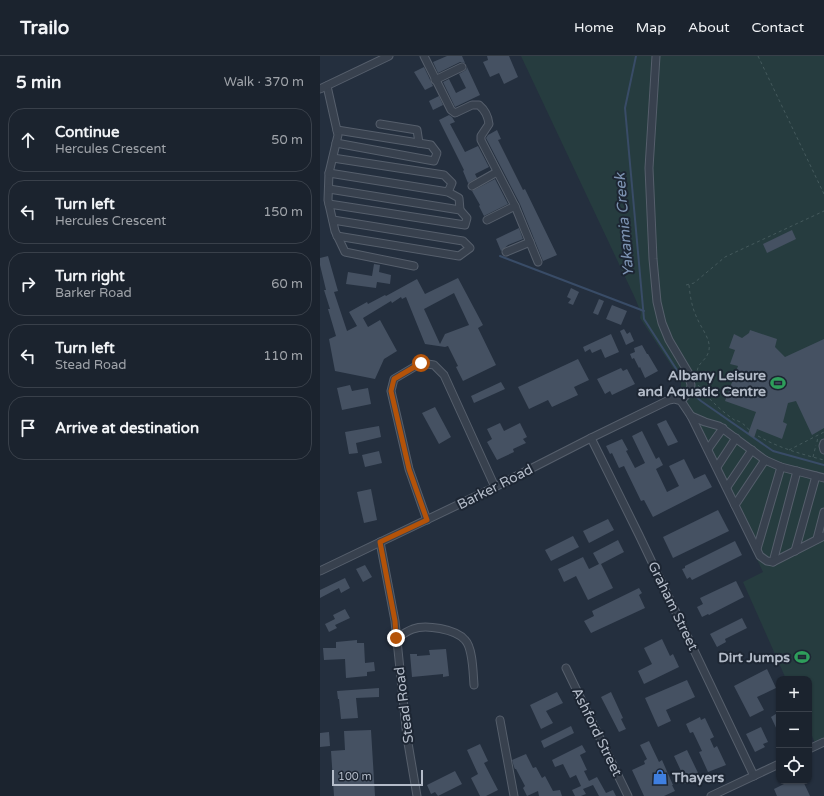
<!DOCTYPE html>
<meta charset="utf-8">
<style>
:root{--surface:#1b232e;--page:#282f3a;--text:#f1f3f6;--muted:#a0a4aa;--line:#39404a}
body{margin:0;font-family:"Varela Round",sans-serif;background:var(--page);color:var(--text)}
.controls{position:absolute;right:12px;bottom:12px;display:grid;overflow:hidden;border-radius:8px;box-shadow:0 1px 3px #0004}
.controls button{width:36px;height:36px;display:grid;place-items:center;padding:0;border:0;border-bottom:1px solid var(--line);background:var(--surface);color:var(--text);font:20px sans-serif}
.scale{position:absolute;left:12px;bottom:10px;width:91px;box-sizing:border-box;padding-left:4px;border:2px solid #b4bcc9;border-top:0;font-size:11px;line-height:14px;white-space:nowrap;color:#b4bcc9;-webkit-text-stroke:3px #1d2633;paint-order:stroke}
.stop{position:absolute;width:12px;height:12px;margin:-9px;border:3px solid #b45309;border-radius:50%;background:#fff}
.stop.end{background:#b45309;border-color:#fff;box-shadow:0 1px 4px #0008}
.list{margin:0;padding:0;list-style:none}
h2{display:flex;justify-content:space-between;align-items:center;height:52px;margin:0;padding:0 16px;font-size:17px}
h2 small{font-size:13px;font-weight:400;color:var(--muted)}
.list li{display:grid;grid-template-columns:26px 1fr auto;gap:12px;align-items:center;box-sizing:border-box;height:64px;margin:0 8px 8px;padding:0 8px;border:1px solid var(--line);border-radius:16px}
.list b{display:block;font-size:15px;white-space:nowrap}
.list p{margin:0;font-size:13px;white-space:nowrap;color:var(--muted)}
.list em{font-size:13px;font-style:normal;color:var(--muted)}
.icon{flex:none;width:22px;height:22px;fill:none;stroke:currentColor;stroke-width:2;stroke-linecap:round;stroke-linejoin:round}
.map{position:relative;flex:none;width:504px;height:740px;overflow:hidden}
header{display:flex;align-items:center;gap:24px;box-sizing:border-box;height:56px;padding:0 20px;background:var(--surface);border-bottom:1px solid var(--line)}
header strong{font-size:19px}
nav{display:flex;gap:22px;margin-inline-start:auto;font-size:14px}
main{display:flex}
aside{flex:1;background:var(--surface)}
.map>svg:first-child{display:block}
.green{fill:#263c3f}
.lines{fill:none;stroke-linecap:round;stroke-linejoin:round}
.stream{stroke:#394c67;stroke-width:2}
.building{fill:#455162;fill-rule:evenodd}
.minor-casing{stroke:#565f6c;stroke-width:9}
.path{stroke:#44595c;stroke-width:1;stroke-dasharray:3 3;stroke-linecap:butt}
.minor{stroke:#38414e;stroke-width:7}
.route{stroke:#b45309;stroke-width:5}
.labels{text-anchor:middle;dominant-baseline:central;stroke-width:4;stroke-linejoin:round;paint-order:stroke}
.poi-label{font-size:14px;font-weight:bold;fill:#b4bcc9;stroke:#1d2633;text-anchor:end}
.street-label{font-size:14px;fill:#b4bcc9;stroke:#1d2633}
.water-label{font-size:15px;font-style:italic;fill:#7c92b1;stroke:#1d2633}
</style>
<header>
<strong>Trailo</strong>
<nav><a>Home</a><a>Map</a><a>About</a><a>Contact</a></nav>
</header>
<main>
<aside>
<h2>5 min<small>Walk · 370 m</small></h2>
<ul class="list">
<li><svg class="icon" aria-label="ahead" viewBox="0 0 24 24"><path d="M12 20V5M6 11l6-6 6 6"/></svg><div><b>Continue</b><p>Hercules Crescent</p></div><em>50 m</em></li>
<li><svg class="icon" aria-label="left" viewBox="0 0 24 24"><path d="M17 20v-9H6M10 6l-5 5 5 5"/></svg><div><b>Turn left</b><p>Hercules Crescent</p></div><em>150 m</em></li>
<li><svg class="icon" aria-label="right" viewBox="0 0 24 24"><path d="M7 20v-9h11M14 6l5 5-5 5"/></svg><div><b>Turn right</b><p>Barker Road</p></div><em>60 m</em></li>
<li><svg class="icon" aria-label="left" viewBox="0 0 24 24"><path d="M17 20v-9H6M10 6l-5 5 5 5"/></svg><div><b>Turn left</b><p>Stead Road</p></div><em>110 m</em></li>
<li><svg class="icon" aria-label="arrive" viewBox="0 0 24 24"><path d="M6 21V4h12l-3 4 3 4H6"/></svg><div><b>Arrive at destination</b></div></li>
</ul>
</aside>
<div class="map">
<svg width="504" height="740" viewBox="0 0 504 740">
<rect width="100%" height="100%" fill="#242f3e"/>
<path class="green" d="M201 0H504V682L495 687 489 673V623H466L423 526 443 516 361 343V324L320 262 321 257 315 242Z"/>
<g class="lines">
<g class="stream">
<path d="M316 0 305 52 324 263 364 325"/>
<path d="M180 200 324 255"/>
<path d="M374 339 381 345 453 395 504 409"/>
</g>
</g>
<g class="building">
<path d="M127 0H142L145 7 140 6 118 17 113 6Z"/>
<path d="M167 0H189L198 21 184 28 179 17 170 21 163 6 168 4Z"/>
<path d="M104 11 113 30 105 34 94 16Z"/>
<path d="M147 11 160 39 135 51 123 26 129 23 136 37 146 32 139 18 146 14Z"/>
<path d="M119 40 123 49 113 54 109 45Z"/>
<path d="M129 59 132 61 135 66 130 68 145 96 158 90 169 111 155 118 157 122 148 127 143 115 144 114 119 64Z"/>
<path d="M177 74 181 83 178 84 203 134 205 133 237 199 223 205 200 148 166 82 168 79Z"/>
<path d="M175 123 188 148 164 160 159 150 160 149 152 135Z"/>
<path d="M199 172 203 183 188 189 181 195 176 183Z"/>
<path d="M472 174 476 183 447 197 443 188Z"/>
<path d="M8 200 18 235 14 236 27 275 37 270 29 256 47 246 48 248 65 239 66 240 97 223 105 238 138 222 163 269 158 272 176 309 143 325 136 311 138 310 128 290 125 291 105 288 86 241 82 243 81 241 72 247 71 245 43 262 48 271 60 264 77 295 64 303 55 323 15 315 9 283 16 280 8 253H10L4 234H6L0 209V202ZM134 237 149 269 125 278 120 288 104 253Z"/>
<path d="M54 208 60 209 59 216 71 219 70 228 57 226 56 232 26 228 28 216 52 220Z"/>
<path d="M251 232 259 236 253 249 248 247 251 243 247 241Z"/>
<path d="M279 243 284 245 278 259 273 257Z"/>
<path d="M292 249 307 255 301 269 286 263Z"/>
<path d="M304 273 307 278 310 276 314 285 306 289 300 275Z"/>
<path d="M430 274 457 283 455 291 465 301 504 283V372L492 379 476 345 468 347 463 366 467 368 462 383 437 373 434 382 428 378 436 356 405 345 418 310 410 308 415 294 409 292 414 278 422 282 429 277Z"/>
<path d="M291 278 299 296 285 302 281 293 272 297 270 293 265 296 263 291Z"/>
<path d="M322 289 327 298H328L338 315 325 322 320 311 319 312 314 302 312 303 310 298 315 296 314 292Z"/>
<path d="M258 303 269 324 254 331 258 339 232 351 228 344 209 353 198 331Z"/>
<path d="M301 312 303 315 307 313 315 328 292 339 290 335 285 338 277 323Z"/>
<path d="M181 326 185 333 154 347 151 340Z"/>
<path d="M30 329 32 335 48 332 51 348 22 354 17 332Z"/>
<path d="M115 351 131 381 119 388 102 357Z"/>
<path d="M346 364 358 386 348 390 337 368Z"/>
<path d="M180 367 184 375 200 367 207 381 203 383 206 387 193 393 194 396 177 404 167 386 172 383 167 373Z"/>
<path d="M59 370 61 381 36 387 38 397 29 398 25 376Z"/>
<path d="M322 375 336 403 339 401 343 409 336 413 347 436 359 430 349 410 364 403 374 423 385 418 392 431 333 461 324 444 321 445 304 410 299 412 292 397 290 398 286 390 302 383 308 394 306 395 315 412 325 407 312 380Z"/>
<path d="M59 395 62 407 45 411 42 399Z"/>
<path d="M51 433 57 464 44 467 37 436Z"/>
<path d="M398 454 409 475 353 502 343 481Z"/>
<path d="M288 463 294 474 269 487 263 475Z"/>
<path d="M253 480 259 491 231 505 225 494Z"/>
<path d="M298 484 304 496 281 508 293 532 268 544 256 520 244 526 238 513 263 501 269 513 279 508 273 497Z"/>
<path d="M415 485 422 499 372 524 370 521 367 523 362 513 365 512V510Z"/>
<path d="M45 509 52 521 43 526 36 513Z"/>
<path d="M25 522 30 532 21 537 19 532 0 542V534Z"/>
<path d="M416 525 424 541 389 559 388 558 382 561 377 551 383 548 380 542Z"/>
<path d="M319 532 322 537 319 539 325 552 271 577 264 565 274 560 272 555Z"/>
<path d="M25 553 30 562 15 569 17 572 9 576 5 568 15 563 13 559Z"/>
<path d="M422 562 427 572 405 583 406 586 397 591 390 578Z"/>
<path d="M342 583 350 600 353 598 359 611 324 628 318 615 332 608 324 592Z"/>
<path d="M37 584V587H44L45 607 54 606 55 615 47 616V620L26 622 25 603 4 604 3 592H16V586Z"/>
<path d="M126 593 129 620 123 621V618L92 621 90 598H97V600L110 599 109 594Z"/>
<path d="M447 613 456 632 437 641 444 654 430 661 414 630Z"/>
<path d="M367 624 375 641 346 654 351 665 338 671 325 642Z"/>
<path d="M59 632V641L36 642 38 662 21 663 19 643H18L17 635Z"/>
<path d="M237 636 243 647 226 655 233 667 221 673 210 649Z"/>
<path d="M291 636 303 662 301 663 306 673 299 676 281 641Z"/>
<path d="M459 656V678L451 661Z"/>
<path d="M380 661 381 664 385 662 394 681 390 683 394 692 397 690 406 709 388 716 379 696 382 695 373 676 370 677 366 668Z"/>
<path d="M251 670 254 677 224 692 221 685Z"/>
<path d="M441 671 448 686 443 688 445 691 435 696 426 678Z"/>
<path d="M51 674 55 740H14L11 695 25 694 24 675Z"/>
<path d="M9 676 10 690 0 691V677Z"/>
<path d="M329 685 339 706 342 704 353 729H352L355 735 344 740H324L312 714 325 708 324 705 327 703 320 689Z"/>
<path d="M160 688 168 705 164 707 178 734 166 740H160L151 722 158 718 147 694Z"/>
<path d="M262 689 266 696 260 699 267 714 264 715 269 725 277 721 286 737 293 734 296 740H279L273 729 263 733 266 738 261 740H255L252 734 261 730 256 719 250 722 243 708 235 711 232 704Z"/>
<path d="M367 694 380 721 365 728 359 716 361 715 354 700Z"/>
<path d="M206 698 213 712 216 711 222 722 225 720 233 735 240 734 242 740H219L218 735 207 740 203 732 205 730 196 713H195L194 711 192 704Z"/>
<path d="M135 715 142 728 118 740 115 736 111 738 107 729Z"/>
<path d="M470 725H483L490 740H457L454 733Z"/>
</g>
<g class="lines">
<g class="minor-casing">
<g id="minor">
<path d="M104 0 131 54 135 57 152 49H159C165 54 168 60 169 68L161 80V84L195 150 218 206"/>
<path d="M336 0 329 112 333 203 337 246 342 267 349 284 368 316 371 329 370 335 361 345"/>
<path d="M115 24 142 11"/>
<path d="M7 30 18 79 9 117 8 144 15 175 25 196 94 210"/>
<path d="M0 33 69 0"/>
<path d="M60 68 97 74 99 87"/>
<path d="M16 87 114 105 117 97 111 89 17 74"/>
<path d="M13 102 124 119 132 127 128 136"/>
<path d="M9 117 128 136 139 142 140 154"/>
<path d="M152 130 177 116"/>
<path d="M9 133 140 154 147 162 145 169 9 148"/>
<path d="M13 164 143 185 150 192 139 200 17 180"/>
<path d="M167 164 195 150"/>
<path d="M186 196 210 186"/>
<path d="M371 360 385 366 399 370 445 404 461 411 504 422"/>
<path d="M271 382 319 479 434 720"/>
<path d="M504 387 503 390 504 394"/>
<path d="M388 393 403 372"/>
<path d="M397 411 416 382"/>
<path d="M407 431 432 394"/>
<path d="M415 449 445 404"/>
<path d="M107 464 89 413 71 335 74 323 101 307 114 309 124 319 175 431"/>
<path d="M497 483 504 456"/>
<path d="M60 486 75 565 87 681 97 740"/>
<path d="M437 493 461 411"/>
<path d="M475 495 496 420"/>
<path d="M453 506 477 415"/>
<path d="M0 515 175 431 271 382 349 344 354 343 361 345 371 360 440 500 447 505 453 506 504 480"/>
<path d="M76 582C82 579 87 575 93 573 105 568 136 573 145 584 153 592 153 617 154 629"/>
<path d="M246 612 308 740"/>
<path d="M180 664 194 740"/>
<path d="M489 693 504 686"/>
<path d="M391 740 459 708"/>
</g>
</g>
<g class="path">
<path d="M438 0 504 138"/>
<path d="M366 229 374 227 405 201 504 155"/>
<path d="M369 229C370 240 372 252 377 262 381 272 391 283 389 294 386 308 375 304 377 324"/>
<path d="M378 329C387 341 400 354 413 363 417 366 413 362 418 365 423 367 427 371 430 375"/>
<path d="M438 380C459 392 481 398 504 404"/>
<path d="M497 386 498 380"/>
<path d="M469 394 504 376"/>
<path d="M493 401 496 389"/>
</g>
<use href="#minor" class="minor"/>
</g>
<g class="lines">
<path class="route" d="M76 582 75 565 60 486 107 464 89 413 71 335 74 323 101 307"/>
</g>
<defs>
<g id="stadium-bare" transform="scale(1.2)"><path d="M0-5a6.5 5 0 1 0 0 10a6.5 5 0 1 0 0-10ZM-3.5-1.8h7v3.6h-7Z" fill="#2e9e5b" stroke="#1d2633" stroke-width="2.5" paint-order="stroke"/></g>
<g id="shop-bare" transform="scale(1.2)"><path d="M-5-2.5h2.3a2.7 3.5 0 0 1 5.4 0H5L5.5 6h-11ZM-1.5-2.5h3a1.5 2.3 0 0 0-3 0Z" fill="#3f7fe0" stroke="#1d2633" stroke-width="2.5" paint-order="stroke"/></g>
</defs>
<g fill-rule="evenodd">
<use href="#stadium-bare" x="458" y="327"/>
<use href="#stadium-bare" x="482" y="601"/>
<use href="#shop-bare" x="340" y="721"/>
</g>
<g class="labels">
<g class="poi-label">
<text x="446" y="319">Albany Leisure<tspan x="446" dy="16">and Aquatic Centre</tspan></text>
<text x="470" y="601">Dirt Jumps</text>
<text x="352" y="721" text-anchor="start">Thayers</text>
</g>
<g class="street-label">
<text transform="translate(175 431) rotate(-27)">Barker Road</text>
<text transform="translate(353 550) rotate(64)">Graham Street</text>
<text transform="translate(84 649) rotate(-97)">Stead Road</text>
<text transform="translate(277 676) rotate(64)">Ashford Street</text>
</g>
<g class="water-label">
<text transform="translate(304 169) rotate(-95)">Yakamia Creek</text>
</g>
</g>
</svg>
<div class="controls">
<button>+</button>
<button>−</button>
<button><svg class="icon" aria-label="locate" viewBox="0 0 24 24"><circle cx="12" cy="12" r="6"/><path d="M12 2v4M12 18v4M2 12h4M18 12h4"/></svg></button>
</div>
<div class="scale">100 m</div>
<div class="stop" style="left:101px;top:307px"></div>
<div class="stop end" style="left:76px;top:582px"></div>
</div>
</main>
